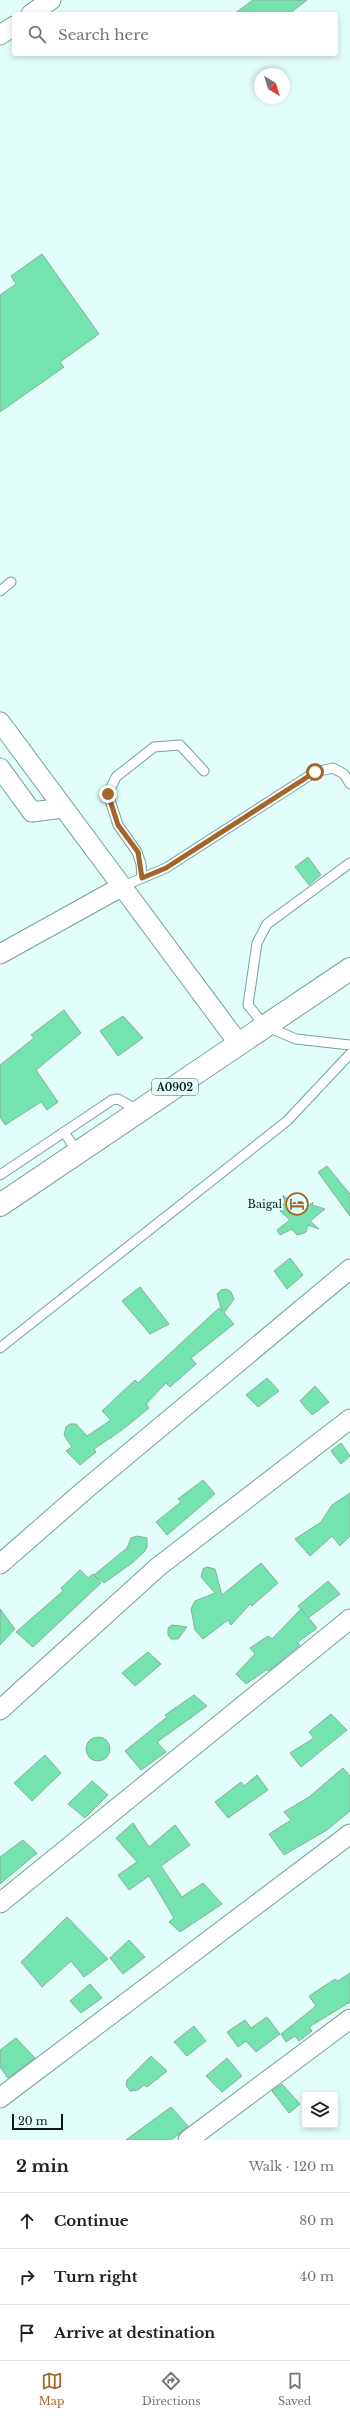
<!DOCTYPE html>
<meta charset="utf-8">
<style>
:root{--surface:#fff;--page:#f2f2f2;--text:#202124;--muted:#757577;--line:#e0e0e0;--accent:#a2652a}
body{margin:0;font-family:"Libre Baskerville",serif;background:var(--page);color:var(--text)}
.controls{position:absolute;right:12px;bottom:12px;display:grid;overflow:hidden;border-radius:4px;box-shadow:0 2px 6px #0003}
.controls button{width:36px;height:36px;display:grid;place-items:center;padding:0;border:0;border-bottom:1px solid var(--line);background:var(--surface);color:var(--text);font:20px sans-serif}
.compass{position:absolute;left:254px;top:68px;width:36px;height:36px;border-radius:50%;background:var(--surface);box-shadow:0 2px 6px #0003;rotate:142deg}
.scale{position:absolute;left:12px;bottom:10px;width:51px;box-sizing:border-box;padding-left:4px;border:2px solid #091a19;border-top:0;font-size:11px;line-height:14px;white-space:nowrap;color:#091a19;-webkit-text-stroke:3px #e2fefa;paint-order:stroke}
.stop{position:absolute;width:12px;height:12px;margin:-9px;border:3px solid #a2652a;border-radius:50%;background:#fff}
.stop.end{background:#a2652a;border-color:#fff;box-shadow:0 1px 4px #0008}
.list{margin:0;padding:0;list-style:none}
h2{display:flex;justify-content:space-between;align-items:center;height:52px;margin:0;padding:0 16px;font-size:17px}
h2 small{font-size:13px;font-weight:400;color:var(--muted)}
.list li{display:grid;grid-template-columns:26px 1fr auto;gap:12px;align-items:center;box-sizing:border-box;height:56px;padding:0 16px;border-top:1px solid var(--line)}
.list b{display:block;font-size:15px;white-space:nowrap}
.list em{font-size:13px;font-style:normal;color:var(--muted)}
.icon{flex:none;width:22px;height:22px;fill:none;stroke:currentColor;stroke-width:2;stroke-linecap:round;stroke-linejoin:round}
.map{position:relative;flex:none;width:350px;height:2140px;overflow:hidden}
.search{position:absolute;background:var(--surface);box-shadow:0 2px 6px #0003;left:12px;right:12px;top:12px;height:44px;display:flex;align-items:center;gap:10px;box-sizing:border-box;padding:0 14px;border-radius:4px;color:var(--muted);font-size:15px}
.sheet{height:220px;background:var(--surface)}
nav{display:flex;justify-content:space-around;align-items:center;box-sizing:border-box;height:56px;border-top:1px solid var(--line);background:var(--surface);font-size:11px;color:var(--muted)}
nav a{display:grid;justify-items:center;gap:2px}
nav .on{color:var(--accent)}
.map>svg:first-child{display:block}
.building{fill:#74e3b0;stroke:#8aae9b}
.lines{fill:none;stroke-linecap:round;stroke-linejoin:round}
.service-casing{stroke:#75a19c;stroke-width:11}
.minor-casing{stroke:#75a19c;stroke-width:21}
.trunk-casing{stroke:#75a19c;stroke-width:24}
.service{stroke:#fff;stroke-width:9}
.minor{stroke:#fff;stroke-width:19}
.trunk{stroke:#fff;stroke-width:22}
.route{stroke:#a2652a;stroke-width:5}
.labels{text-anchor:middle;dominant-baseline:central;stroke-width:4;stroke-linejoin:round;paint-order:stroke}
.shield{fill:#e2fefa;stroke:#4a5e5c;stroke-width:1}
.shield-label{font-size:10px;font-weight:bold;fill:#091a19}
.poi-label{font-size:11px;fill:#091a19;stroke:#e2fefa;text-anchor:end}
</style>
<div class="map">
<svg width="350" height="2140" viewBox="0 0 350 2140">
<rect width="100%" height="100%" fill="#e2fefa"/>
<g class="building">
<path d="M253 0H307L289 14H234Z"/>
<path d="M42 254 99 334 60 362 64 367 0 412V295L16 284 11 276Z"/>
<path d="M308 857 321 875 309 885 295 867Z"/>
<path d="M64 1010 81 1033 36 1070 58 1102 47 1110 41 1102 5 1125 0 1117V1065L34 1038 31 1035Z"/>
<path d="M123 1016 143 1038 118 1056 100 1031Z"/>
<path d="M327 1166 350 1194V1216L318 1172Z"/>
<path d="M283 1195 301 1212 313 1202 312 1205 325 1209 310 1221 319 1229 308 1225 306 1232 301 1234 297 1235 292 1229 280 1235 277 1230 290 1220 280 1211 281 1206 285 1203Z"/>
<path d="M290 1258 303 1275 287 1289 274 1271Z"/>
<path d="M140 1287 169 1324 150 1334 122 1301Z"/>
<path d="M226 1289 231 1292 234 1299 224 1313 234 1324 191 1358 196 1364 170 1387 166 1383 146 1404 149 1408 122 1430 94 1449 96 1452 80 1465 66 1451 72 1447 64 1435 66 1427 70 1424H76L87 1436 111 1420 102 1411 135 1380 138 1383 219 1308 222 1311 217 1294 221 1290Z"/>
<path d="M267 1378 279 1391 258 1407 246 1395Z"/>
<path d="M315 1386 329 1402 312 1415 300 1401Z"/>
<path d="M341 1443 350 1456 341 1464 331 1451Z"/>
<path d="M203 1480 215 1494 167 1535 156 1522 181 1502 178 1499Z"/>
<path d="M350 1493V1536L340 1546 332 1536 310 1556 295 1539 321 1522 332 1505Z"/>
<path d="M137 1536 147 1538V1547L144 1552 132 1563 104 1583 94 1575 127 1548 131 1538Z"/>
<path d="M261 1563 278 1583 252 1606 250 1604 231 1625 228 1620 203 1639 195 1630 191 1609 195 1601 215 1593 201 1577 203 1569 207 1567 215 1569 222 1595Z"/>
<path d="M80 1570 88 1578 93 1574 101 1583 33 1647 16 1632 63 1591 61 1588Z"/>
<path d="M328 1581 340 1594 308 1618 298 1606Z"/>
<path d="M0 1609 15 1629 0 1645Z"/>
<path d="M301 1609 317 1628 297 1643 300 1645 271 1669 268 1671 266 1670 246 1684 236 1674 255 1654 250 1648 268 1636 272 1639Z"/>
<path d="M172 1625 187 1627 178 1639H171L168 1635V1628Z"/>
<path d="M148 1652 161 1664 135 1686 122 1673Z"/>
<path d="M194 1695 207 1706 157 1742 166 1752 141 1770 125 1751 167 1717 165 1715Z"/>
<path d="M331 1714 347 1730 301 1767 290 1753 314 1738 309 1732Z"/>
<circle cx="98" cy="1749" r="12"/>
<path d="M45 1755 61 1773 32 1801 14 1783Z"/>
<path d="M343 1768 350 1776V1811L327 1830 284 1855 269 1834 291 1820 284 1812 309 1797Z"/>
<path d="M257 1775 268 1790 228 1818 215 1802 241 1782 244 1786Z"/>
<path d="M92 1781 108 1795 85 1818 68 1804Z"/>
<path d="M133 1823 149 1847 175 1825 190 1845 161 1866 182 1897 203 1883 222 1904 180 1932 169 1922 174 1918 149 1876 129 1890 118 1875 137 1862 116 1838Z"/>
<path d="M23 1840 37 1853 0 1884V1857Z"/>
<path d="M67 1917 108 1959 84 1977 71 1961 42 1987 21 1962Z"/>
<path d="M129 1940 145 1957 123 1974 110 1958Z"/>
<path d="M350 1973V2002L309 2027 312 2031 299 2041 295 2036 286 2042 281 2034 316 2006 309 1996 335 1979 338 1981Z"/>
<path d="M90 1984 102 1998 81 2013 70 2001Z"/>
<path d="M267 2017 280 2034 256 2052 246 2041 238 2047 227 2032 245 2020 251 2028Z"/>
<path d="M194 2026 206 2041 187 2056 174 2042Z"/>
<path d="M16 2038 35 2058 8 2078 0 2067V2050Z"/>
<path d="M151 2056 167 2071 147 2087 144 2085 138 2090 130 2091 126 2085 127 2080Z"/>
<path d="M227 2058 242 2076 222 2092 206 2076Z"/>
<path d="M282 2084 300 2104 289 2113 272 2091Z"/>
<path d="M171 2107 188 2126 179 2134 171 2140H126Z"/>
</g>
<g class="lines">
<g class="service-casing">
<g id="service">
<path d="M0 591 11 582"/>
<path d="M350 863 267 924 257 943 248 1005 265 1026 296 1039 350 1045"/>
<path d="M142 878 141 864 137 852 118 825 108 794 116 777 154 747 180 745 204 771"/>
<path d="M121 887 166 868 315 772 333 768 344 774 350 784"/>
<path d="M64 1132 78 1153"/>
<path d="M0 1175 112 1100 118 1099 139 1111"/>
<path d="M0 1348 287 1121 350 1054"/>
</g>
</g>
<g class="minor-casing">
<g id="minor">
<path d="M31 14 51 0"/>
<path d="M0 35 14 26"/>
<path d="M0 722 239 1044"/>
<path d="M0 768 32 812 63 808"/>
<path d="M0 954 121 887"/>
<path d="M0 1564 86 1489 350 1269"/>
<path d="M0 1710 158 1567 350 1419"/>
<path d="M0 1903 350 1619"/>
<path d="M0 2098 350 1834"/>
<path d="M188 2140 350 2019"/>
</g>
</g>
<g class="trunk-casing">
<path id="trunk" d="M0 1205 350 969"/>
</g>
<use href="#service" class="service"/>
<use href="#minor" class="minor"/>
<use href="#trunk" class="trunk"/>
</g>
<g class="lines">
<path class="route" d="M108 794 118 825 138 852 142 878 166 868 315 772"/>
</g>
<defs>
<g id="hotel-ring" transform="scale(1.15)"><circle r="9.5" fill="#e2fefa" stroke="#a2652a" stroke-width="1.5"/><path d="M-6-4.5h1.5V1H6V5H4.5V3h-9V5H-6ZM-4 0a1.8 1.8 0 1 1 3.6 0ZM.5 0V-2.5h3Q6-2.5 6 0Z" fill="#a2652a"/></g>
</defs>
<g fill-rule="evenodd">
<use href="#hotel-ring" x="297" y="1204"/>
</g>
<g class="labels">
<rect class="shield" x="152" y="1079" width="46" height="16" rx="3"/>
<g class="shield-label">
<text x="175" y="1087">A0902</text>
</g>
<g class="poi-label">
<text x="282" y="1204">Baigal</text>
</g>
</g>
</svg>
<div class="controls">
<button><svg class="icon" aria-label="layers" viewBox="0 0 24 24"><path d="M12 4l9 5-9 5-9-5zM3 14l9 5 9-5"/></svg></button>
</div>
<svg class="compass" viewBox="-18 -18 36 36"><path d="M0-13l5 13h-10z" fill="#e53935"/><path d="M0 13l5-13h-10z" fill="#757577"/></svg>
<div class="scale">20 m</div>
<div class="stop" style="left:315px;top:772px"></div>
<div class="stop end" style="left:108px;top:794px"></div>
<div class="search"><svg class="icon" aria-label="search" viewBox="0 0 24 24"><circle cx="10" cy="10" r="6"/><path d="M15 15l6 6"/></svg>Search here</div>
</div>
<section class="sheet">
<h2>2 min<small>Walk · 120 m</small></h2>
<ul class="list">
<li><svg class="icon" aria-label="ahead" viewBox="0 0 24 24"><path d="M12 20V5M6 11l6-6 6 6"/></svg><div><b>Continue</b></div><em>80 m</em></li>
<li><svg class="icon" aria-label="right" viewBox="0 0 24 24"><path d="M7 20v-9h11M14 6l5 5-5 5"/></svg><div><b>Turn right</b></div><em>40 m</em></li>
<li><svg class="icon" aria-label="arrive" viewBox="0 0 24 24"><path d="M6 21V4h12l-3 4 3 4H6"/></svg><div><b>Arrive at destination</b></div></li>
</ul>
</section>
<nav>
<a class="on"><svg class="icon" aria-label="map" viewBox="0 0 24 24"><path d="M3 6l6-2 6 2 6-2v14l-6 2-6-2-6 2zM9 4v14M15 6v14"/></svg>Map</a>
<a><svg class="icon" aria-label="directions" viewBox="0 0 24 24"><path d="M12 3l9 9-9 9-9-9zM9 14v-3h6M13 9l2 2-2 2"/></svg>Directions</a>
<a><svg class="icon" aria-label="saved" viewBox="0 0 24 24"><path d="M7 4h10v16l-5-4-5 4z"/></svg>Saved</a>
</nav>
